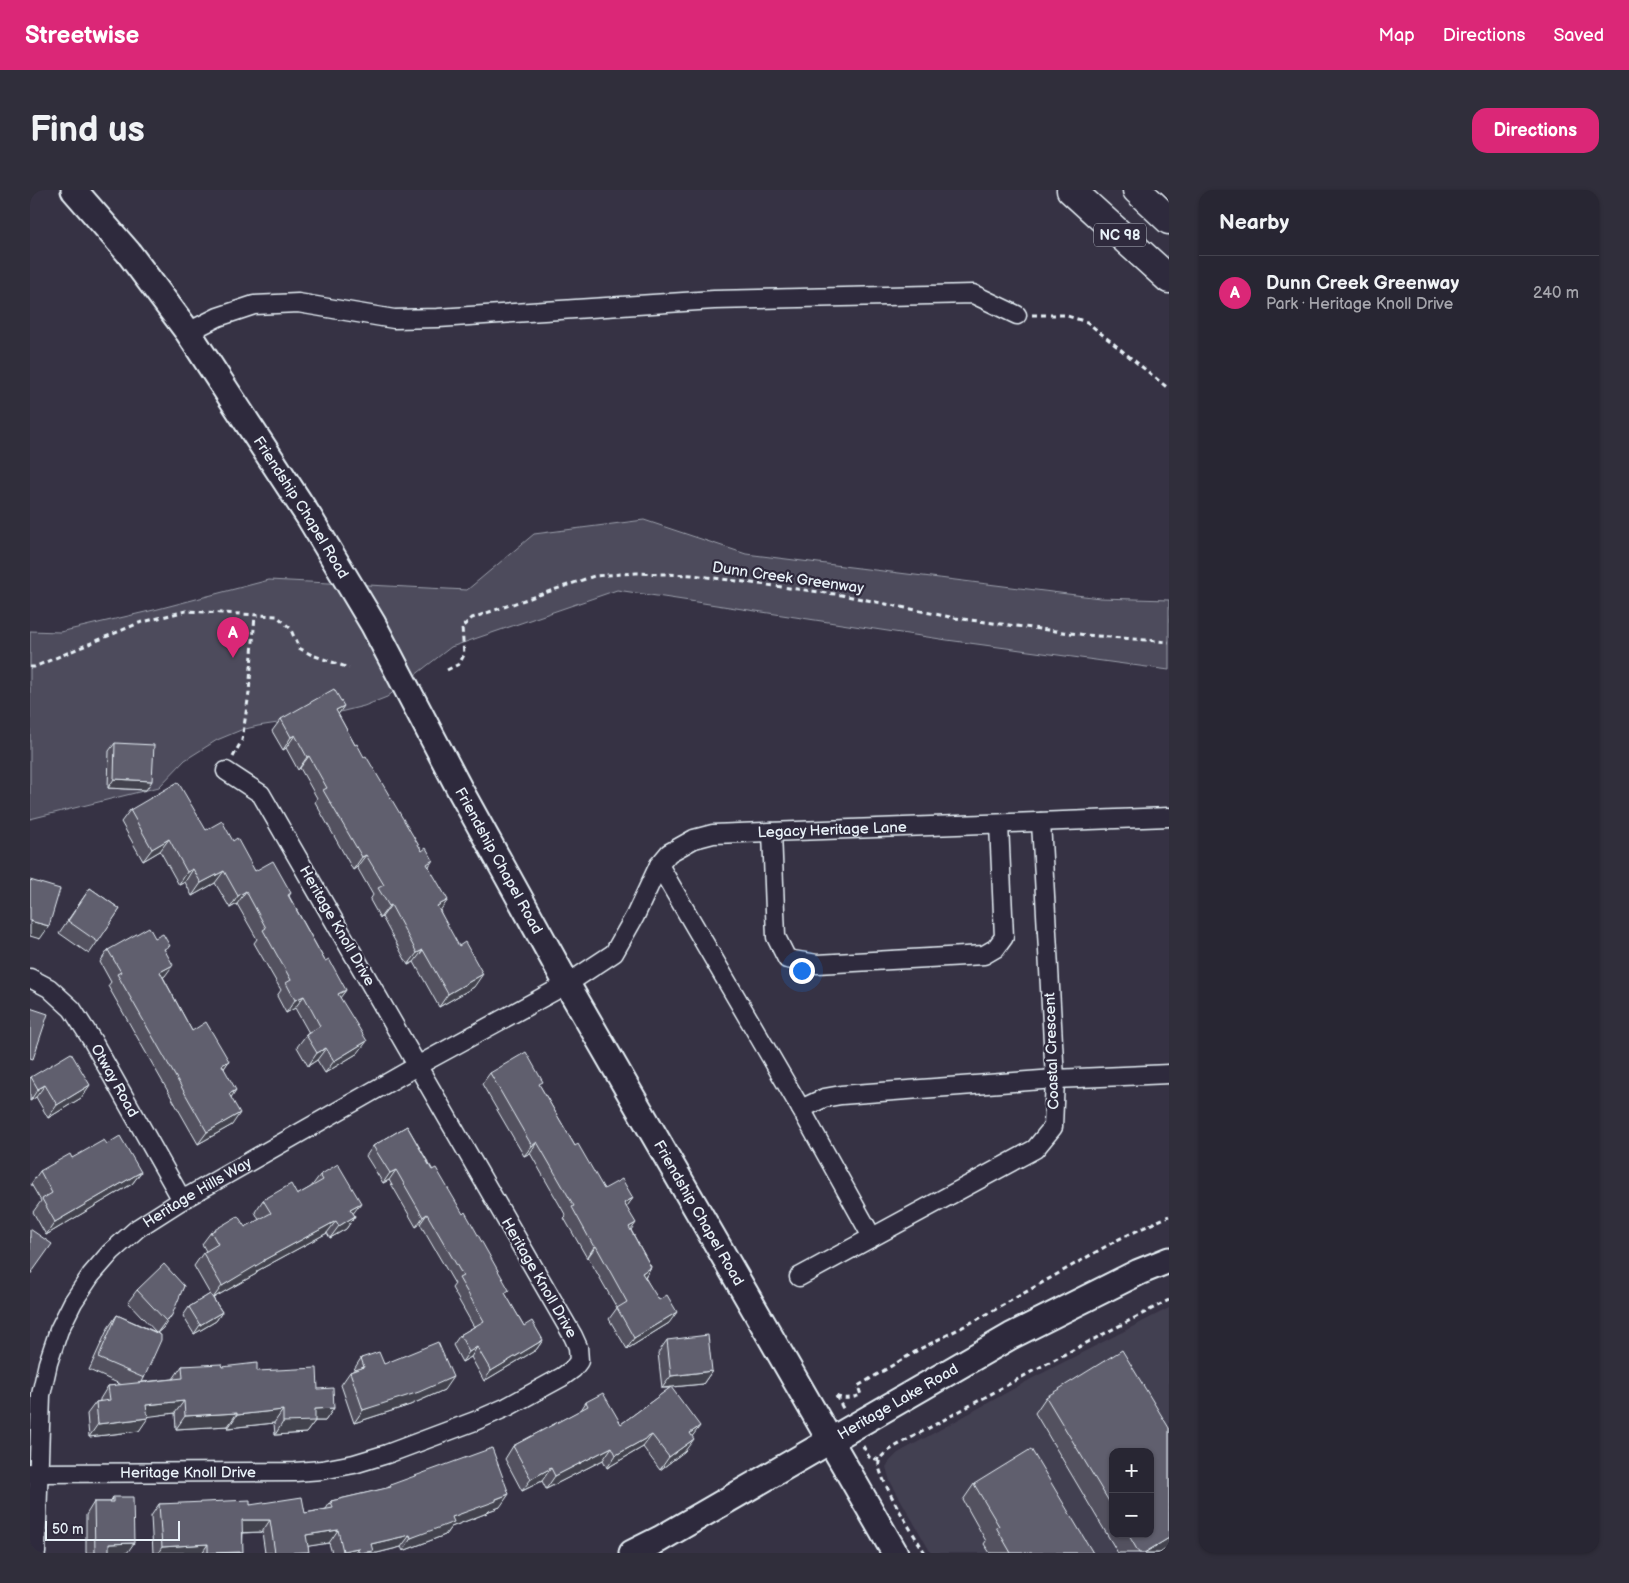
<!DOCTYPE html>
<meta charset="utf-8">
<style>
:root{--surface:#282633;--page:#302e3b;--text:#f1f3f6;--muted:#a5a5ac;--line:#44434e;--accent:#db2777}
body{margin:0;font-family:"Balsamiq Sans",sans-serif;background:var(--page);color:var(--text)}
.controls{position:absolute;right:15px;bottom:15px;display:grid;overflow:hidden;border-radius:10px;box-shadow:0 1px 4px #0004}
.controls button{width:45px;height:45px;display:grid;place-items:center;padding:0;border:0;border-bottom:1px solid var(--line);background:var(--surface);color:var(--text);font:25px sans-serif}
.scale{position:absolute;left:15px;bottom:12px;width:135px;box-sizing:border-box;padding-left:5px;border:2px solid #e8f1f8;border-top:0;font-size:14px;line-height:18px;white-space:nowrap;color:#e8f1f8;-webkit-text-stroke:4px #2f2a3d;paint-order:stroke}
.you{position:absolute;left:771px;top:780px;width:18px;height:18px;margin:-12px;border:4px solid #fff;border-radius:50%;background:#1a73e8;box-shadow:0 0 0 8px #1a73e833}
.badge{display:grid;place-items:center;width:32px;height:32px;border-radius:50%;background:var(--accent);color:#fff;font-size:16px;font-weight:700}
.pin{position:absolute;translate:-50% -41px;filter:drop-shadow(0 1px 2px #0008)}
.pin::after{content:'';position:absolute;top:26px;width:18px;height:15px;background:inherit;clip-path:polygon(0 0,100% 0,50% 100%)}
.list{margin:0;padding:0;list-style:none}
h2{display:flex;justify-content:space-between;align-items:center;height:65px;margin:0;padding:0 20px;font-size:21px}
h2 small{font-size:16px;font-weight:400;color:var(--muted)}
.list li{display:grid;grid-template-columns:32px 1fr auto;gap:15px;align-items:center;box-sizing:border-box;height:75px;padding:0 20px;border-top:1px solid var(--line)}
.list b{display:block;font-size:19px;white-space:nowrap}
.list p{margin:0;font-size:16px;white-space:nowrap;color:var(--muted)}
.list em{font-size:16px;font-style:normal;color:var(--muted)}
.map{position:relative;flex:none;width:1139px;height:1363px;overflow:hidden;border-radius:15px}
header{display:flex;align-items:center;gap:30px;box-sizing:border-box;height:70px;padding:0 25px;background:var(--accent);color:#fff}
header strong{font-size:24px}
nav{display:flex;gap:28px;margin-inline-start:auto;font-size:18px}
.intro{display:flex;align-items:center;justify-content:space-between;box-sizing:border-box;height:120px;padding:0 30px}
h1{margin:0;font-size:35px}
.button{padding:12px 22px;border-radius:15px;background:var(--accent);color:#fff;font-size:18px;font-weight:700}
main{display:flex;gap:30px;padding:0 30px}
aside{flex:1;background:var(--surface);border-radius:15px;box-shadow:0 1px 4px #0004}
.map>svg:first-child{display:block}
.built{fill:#433f51;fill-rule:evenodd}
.green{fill:#4d4b5c;stroke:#9a9eaa}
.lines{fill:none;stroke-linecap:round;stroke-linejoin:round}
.street-casing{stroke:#e8f1f8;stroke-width:21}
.secondary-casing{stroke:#e8f1f8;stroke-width:29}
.highway-casing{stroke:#e8f1f8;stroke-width:31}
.path{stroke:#e8f1f8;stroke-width:3;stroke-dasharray:5 4;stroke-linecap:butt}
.street{stroke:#2f2a3d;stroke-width:18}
.secondary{stroke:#2f2a3d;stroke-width:25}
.highway{stroke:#2f2a3d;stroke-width:28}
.wall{fill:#53515f;stroke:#e8f1f8;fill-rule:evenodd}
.shaded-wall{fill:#43424d;stroke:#e8f1f8}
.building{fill:#605e6e;stroke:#e8f1f8}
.labels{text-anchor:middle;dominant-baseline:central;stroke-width:4.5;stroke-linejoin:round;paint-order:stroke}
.shield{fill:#2f2a3d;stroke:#b0b5c0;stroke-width:1}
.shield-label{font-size:14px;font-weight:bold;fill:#e8f1f8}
.street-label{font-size:15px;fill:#e8f1f8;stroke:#2f2a3d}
</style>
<header>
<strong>Streetwise</strong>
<nav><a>Map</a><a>Directions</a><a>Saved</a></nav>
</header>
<div class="intro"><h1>Find us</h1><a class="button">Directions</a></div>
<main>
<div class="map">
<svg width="1139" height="1363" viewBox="0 0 1139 1363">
<rect width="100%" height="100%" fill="#363244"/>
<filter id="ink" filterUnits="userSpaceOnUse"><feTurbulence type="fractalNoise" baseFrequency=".02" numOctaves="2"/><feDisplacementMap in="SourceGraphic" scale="10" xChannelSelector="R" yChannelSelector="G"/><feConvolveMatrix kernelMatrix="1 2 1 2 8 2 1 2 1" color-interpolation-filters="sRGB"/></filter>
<g filter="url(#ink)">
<path class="built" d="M1139 1118V1363H901L860 1291 856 1277 860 1271 868 1263 1001 1189ZM1083 1262H1120V1344H1083Z"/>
<path class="green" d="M614 330 716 364 1070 408 1139 410V480L917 450 587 400 421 457 357 507 334 516 294 526 228 536 211 540 187 550 155 570 129 597 0 629V441L30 442 128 419 239 390 437 400 504 344Z"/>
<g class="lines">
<g class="street-casing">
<g id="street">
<path d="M158 142 188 127 224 115 268 113 364 129 408 128 684 110 943 104 987 125"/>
<path d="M742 642 746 747 757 769 787 774 954 765 966 758 974 747 969 634"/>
<path d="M629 675 771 919 842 1047"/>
<path id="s1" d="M0 788 19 798 42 819 62 850 152 1010"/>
<path d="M771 919 794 908 811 905 1025 889 1139 884"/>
<path d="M769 1087 1005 959 1023 937 1025 889 1011 632"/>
<path id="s2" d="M0 1283 265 1282 292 1280 324 1274 357 1264 445 1231 477 1217 532 1187 543 1179 549 1171 548 1157 543 1146 231 604 196 581"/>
<path id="s3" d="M6 1363 11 1205 18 1173 29 1140 43 1112 61 1085 81 1062 108 1038 152 1010 387 876 537 794 584 763 605 726 629 675 639 663 664 649 683 644 1139 627"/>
</g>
</g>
<g class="secondary-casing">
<g id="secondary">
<path id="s4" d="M44 0 98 62 158 142 279 327 343 434 430 600 537 794 865 1363"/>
<path id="s5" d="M602 1363 630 1349 981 1146 1109 1082 1139 1070"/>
</g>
</g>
<g class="highway-casing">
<g id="highway">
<path d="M1041 0 1139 89"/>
<path d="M1107 0 1139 30"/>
</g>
</g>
<g class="path">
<path d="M1002 125H1034L1057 132 1139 199"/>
<path d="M0 477H4L109 433 156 421 247 426 260 438 269 458 282 465 319 478"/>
<path d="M417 480 429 474 434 465 432 437 442 428 564 386 606 383 662 385 812 405 925 428 1056 445 1139 452"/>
<path d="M203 567 212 550 219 503 225 425"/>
<path d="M806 1206C815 1210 822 1208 831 1205L828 1196 888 1160 952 1127 1087 1050 1139 1026"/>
<path d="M806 1206 814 1220"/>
<path d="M833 1256 839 1267 850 1270"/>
<path d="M895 1363C886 1348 846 1286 849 1272 851 1264 860 1260 866 1256L1012 1176 1139 1110"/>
</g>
<use href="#street" class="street"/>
<use href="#secondary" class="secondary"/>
<use href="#highway" class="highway"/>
</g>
<g class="wall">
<path d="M308 524 325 555 392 661 403 670 399 676 410 721 444 797 409 817 384 772 378 775 352 727 350 728 340 710 343 705 327 677 323 680 285 612 287 608 270 578 268 580 256 558 253 560 242 541 251 529Z"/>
<path d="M85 553 116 600 78 598 79 561Z"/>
<path d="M100 620 176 640 203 651 225 681 261 703 259 706 295 771 316 800 310 807 328 863 295 883 287 870 278 876 267 857 276 845 279 843 265 818 256 823 247 806 251 800 224 753 227 749 207 714 200 718 185 693 162 706 155 692 149 695 130 661 113 671 91 632Z"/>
<path d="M60 698 90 719 59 764 29 743Z"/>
<path d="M125 748 136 762 135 786 133 787 162 841 199 871 194 878 201 907 202 935 168 954 78 796 81 792 70 772 78 760Z"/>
<path d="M460 883 510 896 545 956 574 999 603 1008 596 1017 601 1040 621 1077 615 1087 639 1133 597 1159 579 1129 587 1118 558 1067 557 1068 534 1028 536 1026 500 963 494 966 452 894Z"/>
<path d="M1 887 51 908 18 928 6 907 0 911V888Z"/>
<path d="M377 936 494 1136 513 1150 506 1160 454 1191 441 1167 432 1172 423 1155 430 1145 444 1137 422 1098 425 1094 390 1034 386 1037 359 990 353 993 336 966 343 956Z"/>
<path d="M77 954 111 982 102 994 16 1045 3 1022 11 1011 1 994 10 981Z"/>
<path d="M290 985 325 1026 316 1039 300 1048 297 1043 227 1081 226 1084 183 1108 192 1122 186 1131 164 1144 153 1126 159 1117 180 1104 164 1076 173 1063 176 1061 172 1054 181 1042 215 1037 229 1030 225 1022 233 1010 267 1005 281 997Z"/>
<path d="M154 1096 133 1138 127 1143 114 1188 112 1192 143 1189 152 1176 192 1177 227 1181 288 1199 304 1218 295 1231H285L276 1243 245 1245 244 1233 198 1238V1236L146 1239 145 1223 118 1226 109 1241 59 1247 57 1224 66 1212 70 1211V1209L78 1196 92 1195 59 1180 78 1138 87 1125 126 1142 98 1112 107 1100Z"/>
<path d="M637 1150 682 1181 673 1194 641 1197 662 1246 655 1261 630 1280 613 1257 577 1278 573 1270 516 1299 512 1291 492 1301 475 1269 483 1256 551 1220 556 1212 591 1234 640 1198H632L628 1163Z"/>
<path d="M331 1168 354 1174 414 1200 380 1215 324 1233 311 1195 320 1182 323 1181Z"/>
<path d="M1016 1207 1139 1238V1357L1130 1363H1088L1005 1223ZM1083 1262 1120 1344H1083Z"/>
<path d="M944 1294 1063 1363H960L954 1354 956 1351 933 1310Z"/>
<path d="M360 1295 470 1317 459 1321 457 1323 421 1337 415 1345 373 1361 371 1357 347 1363H302L299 1353 278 1356V1363H235L232 1342 213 1343 212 1363H123L121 1326 129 1314 220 1315 275 1323 296 1319 301 1311 358 1298Z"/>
<path d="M83 1307 97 1363H56V1325L64 1312H80Z"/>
</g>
<g class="shaded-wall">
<path d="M314 516 305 529 306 520Z"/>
<path d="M265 545 256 558 253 560 261 547Z"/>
<path d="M279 566 270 578 268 580 277 567Z"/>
<path d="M84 589 122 591 116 600 78 598Z"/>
<path d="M139 649 130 661 113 671 122 659Z"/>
<path d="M336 665 327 677 323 680 332 667Z"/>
<path d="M163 679 155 692 149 695 157 682Z"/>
<path d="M194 681 185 693 162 706 171 693Z"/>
<path d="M216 701 207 714 200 718 208 706Z"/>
<path d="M418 710 409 722 407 716Z"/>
<path d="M361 715 352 727 350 728 359 716Z"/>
<path d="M0 731 19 736 10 749 0 746Z"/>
<path d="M393 760 384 772 378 775 387 763Z"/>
<path d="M143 775 135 786 122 794 130 782Z"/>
<path d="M453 784 444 797 409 817 418 804Z"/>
<path d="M316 800 307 812 308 804Z"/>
<path d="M274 806 265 818 256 823 265 810Z"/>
<path d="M337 851 328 863 295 883 304 871Z"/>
<path d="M296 858 287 870 278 876 287 863Z"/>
<path d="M199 871 191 883 192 875Z"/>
<path d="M15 895 6 907 0 911 8 899Z"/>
<path d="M60 895 51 908 18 928 27 915Z"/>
<path d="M206 900 198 912 199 904Z"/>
<path d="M210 923 202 935 168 954 177 942Z"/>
<path d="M507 952 500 963 494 966 502 956Z"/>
<path d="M366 980 359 990 353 993 360 983Z"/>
<path d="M111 982 102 994 16 1045 25 1032Z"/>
<path d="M603 1008 595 1019 594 1013Z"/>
<path d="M331 1013 322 1025 320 1019Z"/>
<path d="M397 1024 390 1034 386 1037 393 1027Z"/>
<path d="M325 1026 316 1039 300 1048 309 1036Z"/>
<path d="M306 1031 297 1043 227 1081 226 1084 183 1108 192 1096 234 1070Z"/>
<path d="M606 1033 598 1044 599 1037Z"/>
<path d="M566 1056 558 1067 557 1068 564 1057Z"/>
<path d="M621 1077 614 1088 612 1083Z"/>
<path d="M192 1122 186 1131 164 1144 170 1135Z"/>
<path d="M647 1122 639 1133 597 1159 604 1148Z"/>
<path d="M142 1125 133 1138 127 1143 136 1131Z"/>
<path d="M513 1150 506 1160 454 1191 461 1181Z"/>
<path d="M447 1157 441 1167 432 1172 439 1162Z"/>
<path d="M682 1181 673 1194 632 1198 641 1186Z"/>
<path d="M423 1187 414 1200 380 1215 324 1233 333 1220Z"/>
<path d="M154 1211 145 1223 108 1228 116 1215Z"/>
<path d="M304 1218 295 1231H285L276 1243 245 1245 253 1232 285 1219Z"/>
<path d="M253 1220 244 1233 198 1238 207 1225Z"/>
<path d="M207 1223 198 1236 146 1239 155 1226Z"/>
<path d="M118 1228 109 1241 59 1247 68 1234Z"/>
<path d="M670 1236 661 1248 660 1243Z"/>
<path d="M622 1245 613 1257 577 1278 586 1265Z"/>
<path d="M664 1249 655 1261 630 1280 639 1267Z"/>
<path d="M582 1257 573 1270 516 1299 525 1286Z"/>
<path d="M521 1278 512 1291 492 1301 501 1289Z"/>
<path d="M479 1304 470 1317 459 1321 457 1323 421 1337 415 1345 373 1361 381 1348 422 1327Z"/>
<path d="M212 1330H240L232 1342 204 1343Z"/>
<path d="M308 1340 299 1353 267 1358 276 1345Z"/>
<path d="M380 1345 371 1357 347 1363H333L341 1354Z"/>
<path d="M1139 1348V1357L1130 1363H1114Z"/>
<path d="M104 1353 97 1363H73L79 1354Z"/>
<path d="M178 1354 172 1363H128L132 1357Z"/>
<path d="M328 1358 324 1363H312L313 1361Z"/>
<path d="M213 1362 212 1363H178Z"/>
</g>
<g class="building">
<path d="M304 499 314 516 306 520 325 555 327 554 334 567 336 566 392 661 396 658 403 670 397 674 418 710 407 716 429 756 435 752 453 784 418 804 393 760 387 763 361 715 359 716 348 698 354 695 336 665 332 667 293 600 297 598 279 566 277 567 265 545 261 547 251 529Z"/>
<path d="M85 553 124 555 122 591 84 589Z"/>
<path d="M148 592 176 640 192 631 203 651 207 648 225 681 243 671 261 703 258 705 295 771 299 769 316 800 308 804 337 851 304 871 296 858 287 863 276 845 290 836 274 806 265 810 256 793 261 790 233 740 236 738 216 701 208 706 194 681 171 693 163 679 157 682 139 649 122 659 100 620Z"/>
<path d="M0 690 30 699 19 736 0 731Z"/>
<path d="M60 698 90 719 68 752 38 731Z"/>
<path d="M119 737 125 748 133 744 140 756 134 759 143 775 130 782 162 841 176 832 199 871 192 875 206 900 199 904 210 923 177 942 87 784 91 782 78 760Z"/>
<path d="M0 818 18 824 3 869 0 868Z"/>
<path d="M496 862 513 892 509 894 545 956 548 954 574 999 592 989 603 1008 594 1013 606 1033 599 1037 621 1077 612 1083 629 1110 637 1105 647 1122 604 1148 587 1118 597 1112 566 1056 564 1057 542 1017 544 1016 507 952 502 956 460 883Z"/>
<path d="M41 863 60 895 27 915 15 895 8 899 1 887Z"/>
<path d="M377 936 402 980 406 978 433 1024 435 1022 479 1100 475 1103 494 1136 502 1131 513 1150 461 1181 447 1157 439 1162 430 1145 454 1131 429 1088 433 1086 397 1024 393 1027 366 980 360 983 343 956Z"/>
<path d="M90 946 111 982 25 1032 12 1009 22 1003 10 981 40 964 42 968 74 950 77 954Z"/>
<path d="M308 974 331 1013 320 1019 325 1026 309 1036 306 1031 234 1070V1071L192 1096 173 1063 188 1054 181 1042 208 1026 215 1037 241 1023 233 1010 261 994 267 1005 293 990 290 985Z"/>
<path d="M0 1039 22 1054 0 1085Z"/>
<path d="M134 1074 154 1096 142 1125 136 1131 107 1100Z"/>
<path d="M180 1104 192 1122 170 1135 159 1117Z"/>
<path d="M87 1125 131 1145V1150L114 1188 68 1168Z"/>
<path d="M678 1145 682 1181 641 1186 637 1150Z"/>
<path d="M408 1152 423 1187 389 1202 333 1220 320 1182 334 1177 331 1168 349 1162 354 1174Z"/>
<path d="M1092 1160 1139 1238V1348L1114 1363H1109L1098 1344H1120V1262H1083V1318L1016 1207Z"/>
<path d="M227 1173V1181L287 1178 288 1199 303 1198 304 1218 285 1219V1231L253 1232V1220L207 1225V1223L155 1226 154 1211 116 1215 118 1228 68 1234 66 1212 80 1210 78 1196 153 1188 152 1176 191 1174 192 1177Z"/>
<path d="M641 1197 670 1236 660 1243 664 1249 639 1267 622 1245 586 1265 582 1257 525 1286 521 1278 501 1289 483 1256 558 1216 556 1212 573 1203 591 1234Z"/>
<path d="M462 1258 479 1304 466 1309V1311L422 1327 424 1332 381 1348 380 1345 341 1354 343 1361 329 1363 328 1358 313 1361 308 1340 276 1345 279 1362 245 1363 240 1330H212L213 1362 178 1363V1354L132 1357 129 1314 220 1310V1315L272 1307 275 1323 303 1318 301 1311 361 1297 360 1295Z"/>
<path d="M1001 1259 1063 1363H981L966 1337 969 1336 944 1294Z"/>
<path d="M83 1307H103L104 1353 79 1354V1363H65L64 1312H83Z"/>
</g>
</g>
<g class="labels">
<rect class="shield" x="1064" y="33.5" width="52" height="23" rx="4"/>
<g class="shield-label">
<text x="1090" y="45">NC 98</text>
</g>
<g class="street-label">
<text stroke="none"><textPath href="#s4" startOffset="391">Friendship Chapel Road</textPath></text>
<text transform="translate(758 388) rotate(8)">Dunn Creek Greenway</text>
<text stroke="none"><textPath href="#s3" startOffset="1188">Legacy Heritage Lane</textPath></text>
<text stroke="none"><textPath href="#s4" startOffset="796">Friendship Chapel Road</textPath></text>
<text transform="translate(307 736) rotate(60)">Heritage Knoll Drive</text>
<text transform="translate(1022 861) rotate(-92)">Coastal Crescent</text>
<text stroke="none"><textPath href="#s1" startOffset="136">Otway Road</textPath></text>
<text stroke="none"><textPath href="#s3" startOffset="425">Heritage Hills Way</textPath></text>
<text stroke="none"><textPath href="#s4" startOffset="1201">Friendship Chapel Road</textPath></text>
<text transform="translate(509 1088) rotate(60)">Heritage Knoll Drive</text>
<text stroke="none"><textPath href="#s5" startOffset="306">Heritage Lake Road</textPath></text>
<text stroke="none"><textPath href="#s2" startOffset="158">Heritage Knoll Drive</textPath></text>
</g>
</g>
</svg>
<div class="controls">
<button>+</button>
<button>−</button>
</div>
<div class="scale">50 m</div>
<div class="you"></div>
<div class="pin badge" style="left:203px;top:468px">A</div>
</div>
<aside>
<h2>Nearby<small></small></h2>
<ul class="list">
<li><span class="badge">A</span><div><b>Dunn Creek Greenway</b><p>Park · Heritage Knoll Drive</p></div><em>240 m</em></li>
</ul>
</aside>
</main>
